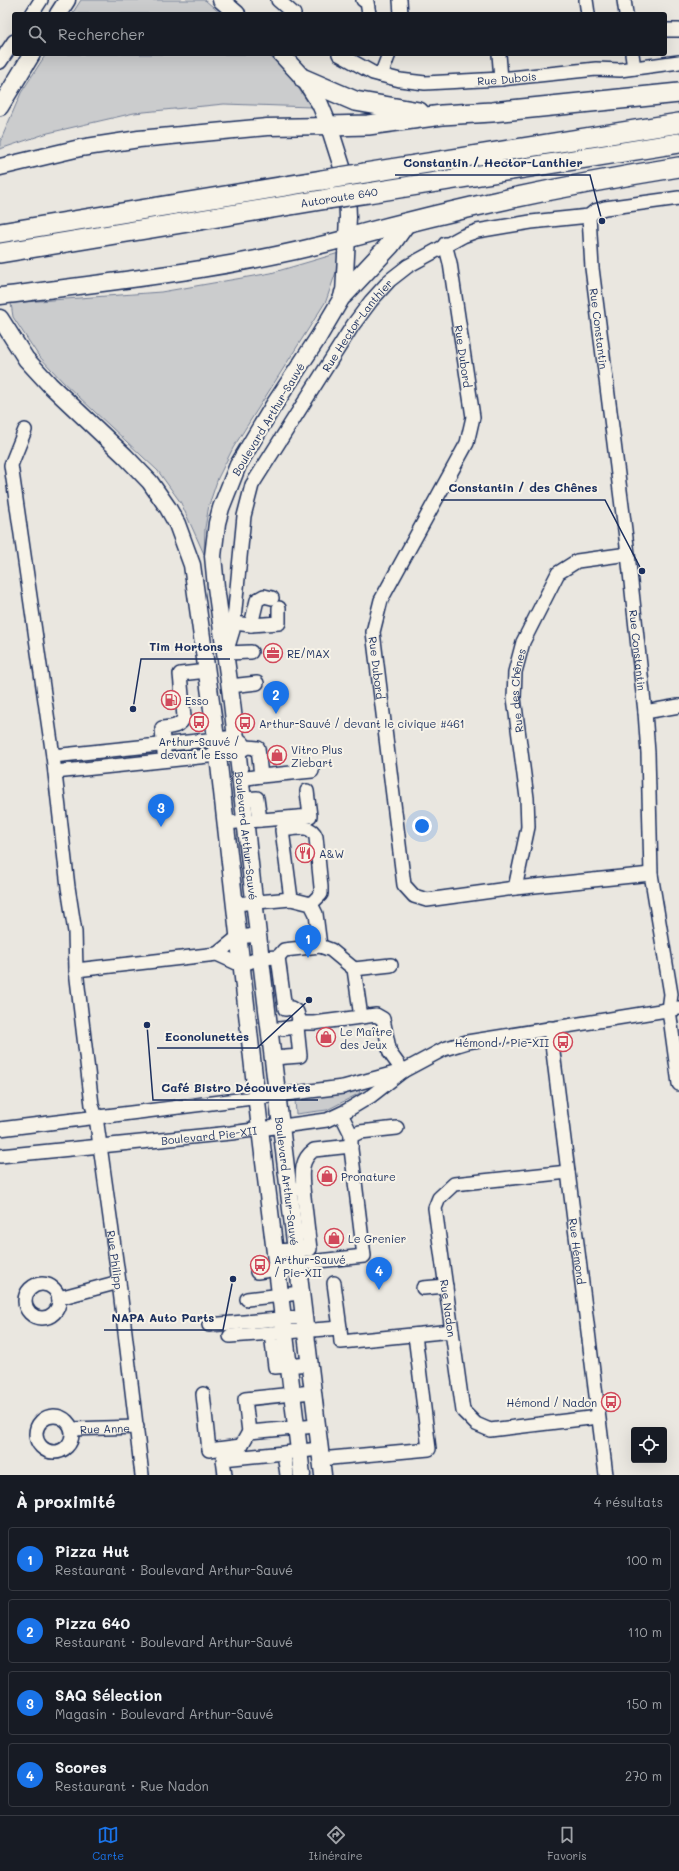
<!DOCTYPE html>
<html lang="fr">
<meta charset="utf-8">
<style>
:root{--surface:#171b24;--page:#20242c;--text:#f1f3f6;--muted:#9ea1a6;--line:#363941;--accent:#1a73e8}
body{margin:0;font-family:Mali,sans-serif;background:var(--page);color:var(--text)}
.controls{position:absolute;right:12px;bottom:12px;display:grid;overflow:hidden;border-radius:4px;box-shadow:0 4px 16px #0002}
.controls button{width:36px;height:36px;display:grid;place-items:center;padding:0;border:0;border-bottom:1px solid var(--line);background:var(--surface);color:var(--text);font:20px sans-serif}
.you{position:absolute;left:422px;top:826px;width:14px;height:14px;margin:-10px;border:3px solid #fff;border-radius:50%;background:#1a73e8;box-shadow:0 0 0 6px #1a73e833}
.badge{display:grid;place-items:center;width:26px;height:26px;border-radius:50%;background:var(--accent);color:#fff;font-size:13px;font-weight:700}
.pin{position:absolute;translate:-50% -33px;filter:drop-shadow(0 1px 2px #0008)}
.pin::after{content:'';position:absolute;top:21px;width:14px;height:12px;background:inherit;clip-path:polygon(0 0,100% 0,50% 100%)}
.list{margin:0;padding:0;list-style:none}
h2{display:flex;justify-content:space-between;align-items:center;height:52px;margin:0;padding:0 16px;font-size:17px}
h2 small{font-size:13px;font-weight:400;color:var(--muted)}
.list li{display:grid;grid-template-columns:26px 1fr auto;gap:12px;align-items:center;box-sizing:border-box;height:64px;margin:0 8px 8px;padding:0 8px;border:1px solid var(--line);border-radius:4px}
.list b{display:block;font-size:15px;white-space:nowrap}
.list p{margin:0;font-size:13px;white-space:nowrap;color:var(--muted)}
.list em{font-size:13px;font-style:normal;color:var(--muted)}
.icon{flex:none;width:22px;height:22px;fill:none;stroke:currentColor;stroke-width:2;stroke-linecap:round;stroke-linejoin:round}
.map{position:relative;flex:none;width:679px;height:1475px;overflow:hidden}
.search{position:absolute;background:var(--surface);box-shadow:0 4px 16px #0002;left:12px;right:12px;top:12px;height:44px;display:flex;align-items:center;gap:10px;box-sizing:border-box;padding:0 14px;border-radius:4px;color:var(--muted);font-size:15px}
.sheet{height:340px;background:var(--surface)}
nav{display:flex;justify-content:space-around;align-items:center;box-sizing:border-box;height:56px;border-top:1px solid var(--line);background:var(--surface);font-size:11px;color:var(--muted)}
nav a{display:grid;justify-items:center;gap:2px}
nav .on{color:var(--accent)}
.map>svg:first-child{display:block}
.green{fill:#cbcccd;stroke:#737e96}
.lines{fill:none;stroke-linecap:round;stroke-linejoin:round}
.minor-casing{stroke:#1b2f5e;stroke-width:16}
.major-casing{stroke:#1b2f5e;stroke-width:19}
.highway-casing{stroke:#1b2f5e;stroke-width:22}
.minor{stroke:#f7f3e8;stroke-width:13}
.major{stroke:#f7f3e8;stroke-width:16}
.highway{stroke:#f7f3e8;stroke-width:19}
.highway-bridge-casing{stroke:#1b2f5e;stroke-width:22;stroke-linecap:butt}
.highway-bridge{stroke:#f7f3e8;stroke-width:19}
.labels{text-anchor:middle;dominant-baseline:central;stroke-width:4;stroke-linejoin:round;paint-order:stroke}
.street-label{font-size:11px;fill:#1b2f5e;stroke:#f7f3e8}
.poi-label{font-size:11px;fill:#1b2f5e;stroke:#f7f3e8;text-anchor:start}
.leader{fill:none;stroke:#1b2f5e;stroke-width:1.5}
.callout-dot{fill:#1b2f5e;stroke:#f7f3e8;stroke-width:1.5}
.callout-label{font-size:12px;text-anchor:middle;font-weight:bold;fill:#1b2f5e;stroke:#f7f3e8;stroke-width:4;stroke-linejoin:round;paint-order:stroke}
</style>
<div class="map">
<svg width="679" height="1475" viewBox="0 0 679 1475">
<rect width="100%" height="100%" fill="#eae7e0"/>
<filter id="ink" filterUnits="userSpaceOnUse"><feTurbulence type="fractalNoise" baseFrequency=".025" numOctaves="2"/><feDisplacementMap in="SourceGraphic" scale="8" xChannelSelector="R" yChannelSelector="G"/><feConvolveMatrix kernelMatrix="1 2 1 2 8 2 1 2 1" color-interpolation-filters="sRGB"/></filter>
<g filter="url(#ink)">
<g class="green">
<path d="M81 0H205L221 14H72Z"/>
<path d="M46 54H267L287 71 311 107 224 104 134 113 48 133 0 149V142L21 93Z"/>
<path d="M339 253 336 272 326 301 233 448 218 478 209 505 205 528 204 554 181 503 158 471 63 382 38 355 13 317 11 303 161 292 271 273Z"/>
<path d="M359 1090 360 1093 327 1110 296 1114 295 1099Z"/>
</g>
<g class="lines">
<g class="minor-casing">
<g id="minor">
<path d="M278 0 294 14"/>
<path d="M363 0 367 2 369 14"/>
<path d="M400 0 401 14"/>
<path d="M586 0 588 14"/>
<path d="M624 0 626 14"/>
<path d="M32 14 41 0"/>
<path d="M665 30H679"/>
<path id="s1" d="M339 54 373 73 400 80 425 83 501 79 596 69 620 70 679 62"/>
<path d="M499 54 501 79"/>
<path d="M632 54 634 68"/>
<path d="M0 62 14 41"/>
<path d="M381 75 389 54"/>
<path id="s2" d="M589 216 592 268 628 554 645 712 648 753 651 874 671 994 669 1010 679 1084"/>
<path id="s3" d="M445 244 450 263 473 417 467 443 381 600 373 632 404 885 414 896 427 900 515 888 651 874"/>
<path id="s4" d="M25 430 11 465 53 756 68 887 75 932 76 970 92 1105 96 1117 119 1282 142 1475"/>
<path d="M225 622 251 625 279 623V608"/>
<path d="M251 625 257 600 264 596 272 598"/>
<path id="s5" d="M251 652 226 653 233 630 244 516 252 485 353 325 371 301 390 280 408 266 463 236 477 231 531 222 589 216 595 211 605 208 679 198"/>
<path d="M230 686 257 683"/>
<path d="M645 712 679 706"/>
<path d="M164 753 162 728C171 727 181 727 184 717L180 674 207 671"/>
<path d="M53 756 236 737 243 743"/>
<path d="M55 772 218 755 238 752 247 747 258 748 261 776 241 779"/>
<path d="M261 776 312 771"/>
<path d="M243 799 257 798 260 820"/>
<path d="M226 823 310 816 307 791"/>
<path id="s6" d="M515 888 528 827 527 798 514 698 515 672 523 642 558 573 577 561 628 554"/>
<path d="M291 899 282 830C294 829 311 823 316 837L321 887V894L311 904"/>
<path d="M217 954 238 937 258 935"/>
<path d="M278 957 285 1009 291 1008 297 1012 299 1019 297 1027"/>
<path d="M354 969 391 965"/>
<path d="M76 970 217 954 241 965 260 958 278 957 284 950 320 946 316 914 311 904 291 899 235 904"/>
<path d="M361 1017 376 1015 383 1019 390 1053 403 1071"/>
<path d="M298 1023H314L361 1017 354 969 331 950 320 946"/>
<path id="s7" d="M550 1028 606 1475"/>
<path d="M270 1030 297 1027 300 1056 273 1058"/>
<path d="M0 1129 343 1087 395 1073"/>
<path d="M351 1136 360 1132 397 1128"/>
<path id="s8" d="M0 1156 231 1133 327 1120 346 1111 371 1096 403 1071 444 1049 467 1042 679 1008"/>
<path id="s9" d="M568 1172 454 1184 439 1198 435 1208 463 1411 476 1424 490 1430 598 1417"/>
<path d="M303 1188C302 1174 300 1160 314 1150L351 1146"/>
<path d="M293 1234 308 1232 303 1188 295 1189"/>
<path d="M275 1251 310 1249 308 1232"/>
<path d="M257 1272 297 1266 309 1262 364 1256 351 1149V1134L341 1114"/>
<circle cx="42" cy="1301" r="17"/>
<path d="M423 1288 446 1286"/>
<path d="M59 1298 119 1282"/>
<path d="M247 1299 300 1293"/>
<path d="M209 1325 303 1317"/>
<path d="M340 1328 341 1342 452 1331"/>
<path d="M230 1336 271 1333"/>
<path d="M309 1364 275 1367 271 1333 340 1328 334 1283"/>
<path d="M312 1392 245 1399 249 1432 316 1426"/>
<path d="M203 1394 209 1450 241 1446 249 1432"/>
<circle cx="54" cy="1434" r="18"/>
<path id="s10" d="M72 1429 137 1427"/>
<path d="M320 1459 429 1449 415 1335"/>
<path d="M225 1475 223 1459 284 1453"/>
<path d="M287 1475 284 1453 319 1449"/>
</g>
</g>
<g class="major-casing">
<g id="major">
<path d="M221 0 237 14"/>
<path d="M58 14 67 0"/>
<path id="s11" d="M281 54 304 79 320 104 329 126 343 170 347 192 348 217 344 294 318 338 272 408 238 465 221 508 217 523 213 556 216 587 232 703 258 935 323 1475"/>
<path d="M0 107 32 54"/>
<path d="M0 167 80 148 139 139 267 127 329 126"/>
<path d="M0 296C117 281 234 269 348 238"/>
<path d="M0 318 26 359 50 385 125 456 150 482 168 508 177 524 192 565 216 738 260 1129 302 1475"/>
</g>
</g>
<g class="highway-casing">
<g id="highway">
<path d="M304 79 355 101 419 112"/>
<path d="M329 126 368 125 442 115 492 112 679 93"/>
<path d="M365 173 679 123"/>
<path d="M368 193 679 143"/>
<path d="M0 233 322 180"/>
<path d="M348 238C457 208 567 185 679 167"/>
<path d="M0 253 327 199"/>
<path d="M344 294 390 245 405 224"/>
</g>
</g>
<use href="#minor" class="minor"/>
<use href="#major" class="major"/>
<use href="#highway" class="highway"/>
<g class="highway-bridge-casing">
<g id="highway-bridge">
<path d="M322 180 365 173"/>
<path d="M327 199 368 193"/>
</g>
</g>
<use href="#highway-bridge" class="highway-bridge"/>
</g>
</g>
<defs>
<g id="office-ring" transform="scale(1)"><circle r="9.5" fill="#f7f3e8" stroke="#d1495b" stroke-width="1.5"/><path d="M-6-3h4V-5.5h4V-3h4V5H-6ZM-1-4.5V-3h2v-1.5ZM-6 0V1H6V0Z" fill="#d1495b"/></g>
<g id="fuel-ring" transform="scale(1)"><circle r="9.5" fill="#f7f3e8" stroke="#d1495b" stroke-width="1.5"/><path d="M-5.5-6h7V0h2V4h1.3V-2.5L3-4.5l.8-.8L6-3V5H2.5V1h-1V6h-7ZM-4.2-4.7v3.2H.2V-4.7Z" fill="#d1495b"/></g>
<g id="bus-ring" transform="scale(1)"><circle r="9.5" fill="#f7f3e8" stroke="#d1495b" stroke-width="1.5"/><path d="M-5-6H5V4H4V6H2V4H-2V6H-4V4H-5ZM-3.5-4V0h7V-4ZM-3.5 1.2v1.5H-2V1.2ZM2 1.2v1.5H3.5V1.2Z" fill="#d1495b"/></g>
<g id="shop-ring" transform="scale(1)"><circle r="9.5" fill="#f7f3e8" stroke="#d1495b" stroke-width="1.5"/><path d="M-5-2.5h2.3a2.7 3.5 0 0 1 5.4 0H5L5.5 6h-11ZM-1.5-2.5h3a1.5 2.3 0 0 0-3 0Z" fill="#d1495b"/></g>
<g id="restaurant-ring" transform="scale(1)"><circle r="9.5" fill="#f7f3e8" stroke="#d1495b" stroke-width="1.5"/><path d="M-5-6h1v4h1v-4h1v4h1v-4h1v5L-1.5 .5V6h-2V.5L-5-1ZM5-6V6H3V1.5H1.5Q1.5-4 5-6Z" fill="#d1495b"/></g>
</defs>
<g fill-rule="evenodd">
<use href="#office-ring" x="273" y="653"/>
<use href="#fuel-ring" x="171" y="700"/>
<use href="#bus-ring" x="199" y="722"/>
<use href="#bus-ring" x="245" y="723"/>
<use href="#shop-ring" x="277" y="755"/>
<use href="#restaurant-ring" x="305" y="853"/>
<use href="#shop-ring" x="326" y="1037"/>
<use href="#bus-ring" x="563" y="1042"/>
<use href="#shop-ring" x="327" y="1176"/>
<use href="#shop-ring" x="334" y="1238"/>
<use href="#bus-ring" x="260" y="1265"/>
<use href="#bus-ring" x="611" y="1402"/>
</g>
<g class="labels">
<g class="street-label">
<text stroke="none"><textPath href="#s1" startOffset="174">Rue Dubois</textPath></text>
<text transform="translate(339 197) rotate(-9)">Autoroute 640</text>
<text stroke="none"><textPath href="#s5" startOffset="387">Rue Hector-Lanthier</textPath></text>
<text stroke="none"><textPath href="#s2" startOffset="113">Rue Constantin</textPath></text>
<text stroke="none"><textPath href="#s3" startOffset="114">Rue Dubord</textPath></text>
<text transform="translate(268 419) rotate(-59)">Boulevard Arthur-Sauvé</text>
<text stroke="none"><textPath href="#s2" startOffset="437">Rue Constantin</textPath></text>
<text stroke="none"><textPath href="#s3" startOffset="450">Rue Dubord</textPath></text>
<text stroke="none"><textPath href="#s6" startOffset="200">Rue des Chênes</textPath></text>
<text stroke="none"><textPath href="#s11" startOffset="836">Boulevard Arthur-Sauvé</textPath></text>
<text stroke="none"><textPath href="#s8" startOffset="210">Boulevard Pie-XII</textPath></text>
<text stroke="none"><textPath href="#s11" startOffset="1184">Boulevard Arthur-Sauvé</textPath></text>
<text stroke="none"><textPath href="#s7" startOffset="225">Rue Hémond</textPath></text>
<text stroke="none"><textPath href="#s4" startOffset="840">Rue Philipp</textPath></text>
<text stroke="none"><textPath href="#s9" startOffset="247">Rue Nadon</textPath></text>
<text stroke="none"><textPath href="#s10" startOffset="33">Rue Anne</textPath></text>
</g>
<g class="poi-label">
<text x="287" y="653">RE/MAX</text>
<text x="185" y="700">Esso</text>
<text x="259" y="723">Arthur-Sauvé / devant le civique #461</text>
<text x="199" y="741" text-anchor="middle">Arthur-Sauvé /<tspan x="199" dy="13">devant le Esso</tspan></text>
<text x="291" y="749">Vitro Plus<tspan x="291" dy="13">Ziebart</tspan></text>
<text x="319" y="853">A&amp;W</text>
<text x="340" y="1031">Le Maître<tspan x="340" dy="13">des Jeux</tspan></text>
<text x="549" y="1042" text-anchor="end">Hémond / Pie-XII</text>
<text x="341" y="1176">Pronature</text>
<text x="348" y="1238">Le Grenier</text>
<text x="274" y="1259">Arthur-Sauvé<tspan x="274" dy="13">/ Pie-XII</tspan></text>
<text x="597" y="1402" text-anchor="end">Hémond / Nadon</text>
</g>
</g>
<path class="leader" d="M602 221L590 175H395M642 571L605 500H441M133 709L141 659H230M309 1000L257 1048H157M147 1025L153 1100H318M233 1279L223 1330H104"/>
<g class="callout-dot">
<circle cx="602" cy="221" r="4"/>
<circle cx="642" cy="571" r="4"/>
<circle cx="133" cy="709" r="4"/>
<circle cx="309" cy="1000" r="4"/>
<circle cx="147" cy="1025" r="4"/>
<circle cx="233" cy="1279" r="4"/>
</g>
<g class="callout-label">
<text x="493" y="167">Constantin / Hector-Lanthier</text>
<text x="523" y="492">Constantin / des Chênes</text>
<text x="186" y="651">Tim Hortons</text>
<text x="207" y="1041">Econolunettes</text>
<text x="236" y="1092">Café Bistro Découvertes</text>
<text x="163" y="1322">NAPA Auto Parts</text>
</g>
</svg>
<div class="controls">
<button><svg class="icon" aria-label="locate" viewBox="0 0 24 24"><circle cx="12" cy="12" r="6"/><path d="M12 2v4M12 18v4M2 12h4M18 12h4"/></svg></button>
</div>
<div class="you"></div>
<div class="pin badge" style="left:308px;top:958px">1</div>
<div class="pin badge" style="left:276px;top:714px">2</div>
<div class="pin badge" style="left:161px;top:827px">3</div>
<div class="pin badge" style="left:379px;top:1290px">4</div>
<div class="search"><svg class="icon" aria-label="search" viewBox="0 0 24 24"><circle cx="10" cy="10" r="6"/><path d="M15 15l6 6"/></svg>Rechercher</div>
</div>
<section class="sheet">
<h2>À proximité<small>4 résultats</small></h2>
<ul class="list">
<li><span class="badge">1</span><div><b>Pizza Hut</b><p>Restaurant · Boulevard Arthur-Sauvé</p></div><em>100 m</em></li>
<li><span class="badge">2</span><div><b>Pizza 640</b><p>Restaurant · Boulevard Arthur-Sauvé</p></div><em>110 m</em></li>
<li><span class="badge">3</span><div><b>SAQ Sélection</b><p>Magasin · Boulevard Arthur-Sauvé</p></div><em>150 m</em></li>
<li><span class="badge">4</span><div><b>Scores</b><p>Restaurant · Rue Nadon</p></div><em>270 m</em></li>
</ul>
</section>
<nav>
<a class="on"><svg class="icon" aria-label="map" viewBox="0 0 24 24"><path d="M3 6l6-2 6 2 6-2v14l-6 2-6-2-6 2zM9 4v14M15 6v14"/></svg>Carte</a>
<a><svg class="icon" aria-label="directions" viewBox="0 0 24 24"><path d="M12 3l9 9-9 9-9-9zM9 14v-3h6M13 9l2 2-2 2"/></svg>Itinéraire</a>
<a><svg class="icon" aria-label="saved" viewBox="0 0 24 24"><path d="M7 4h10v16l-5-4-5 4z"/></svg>Favoris</a>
</nav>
